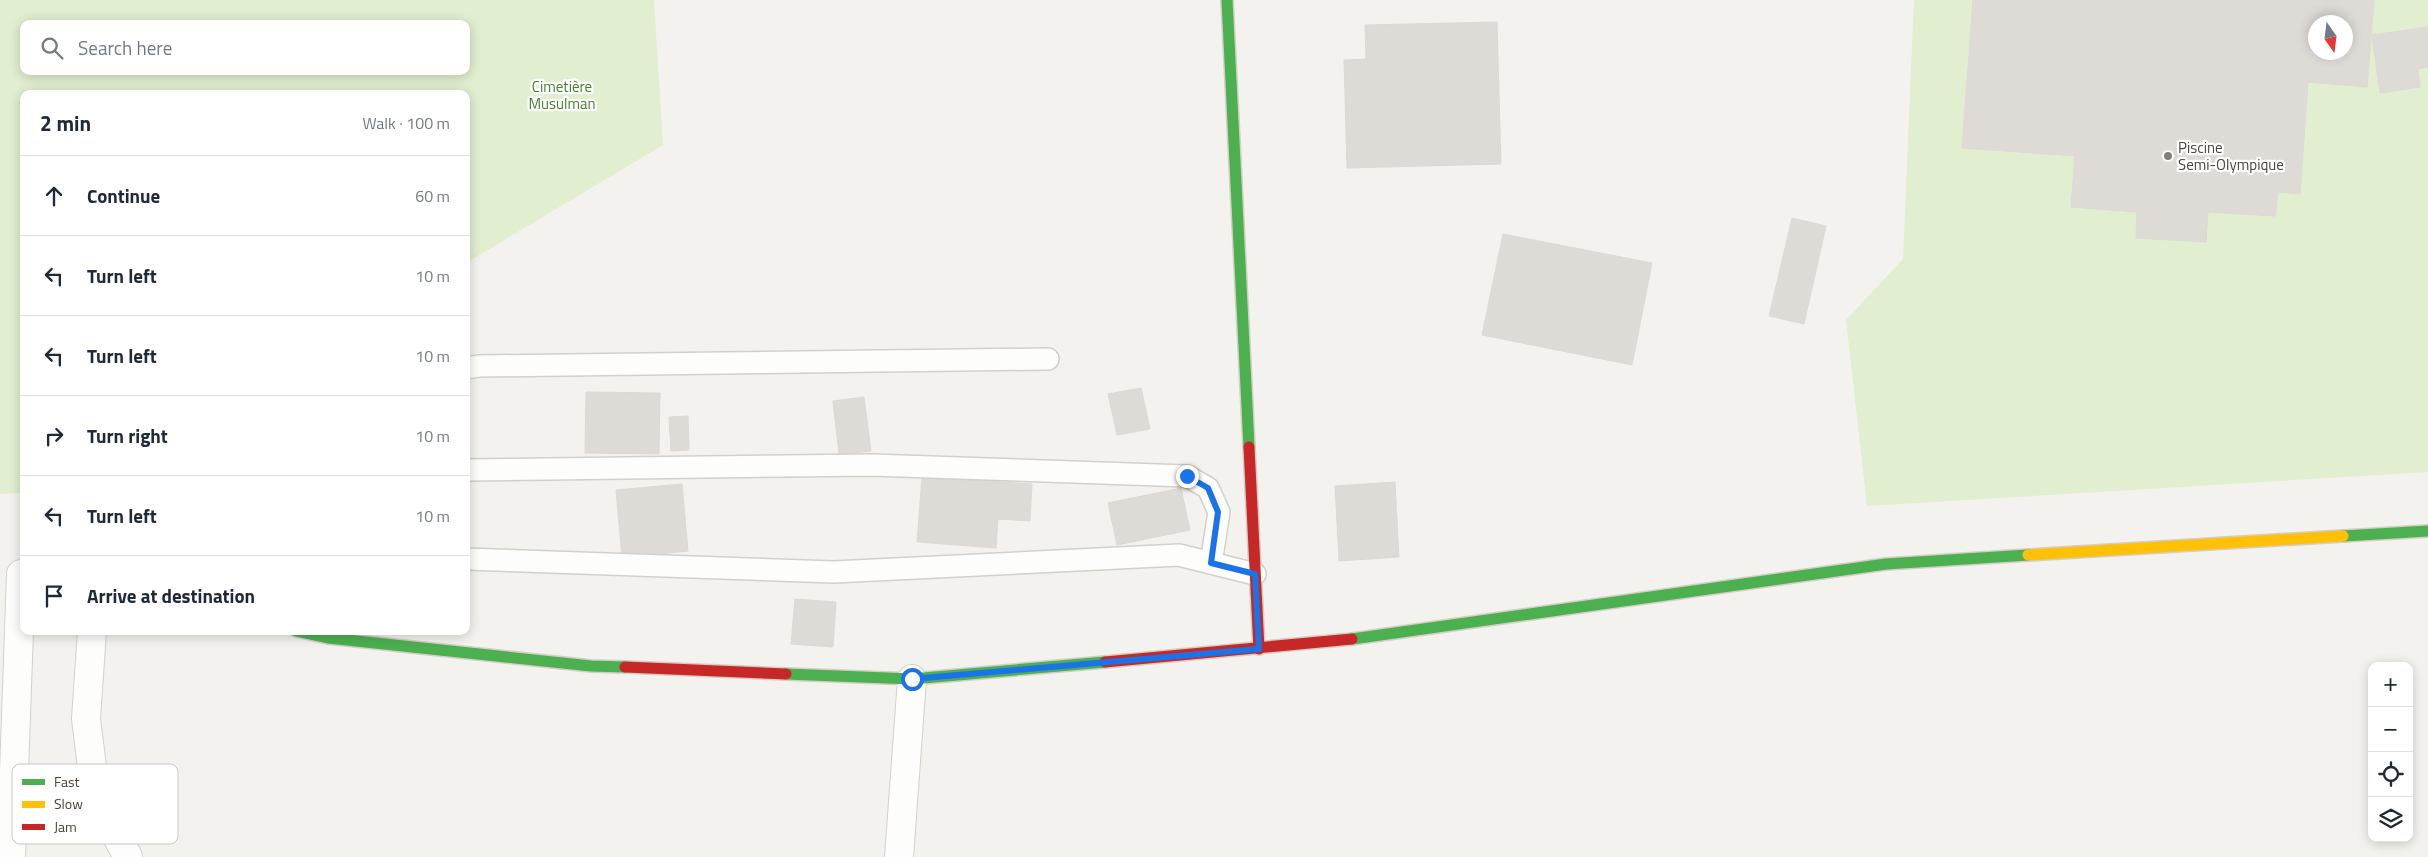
<!DOCTYPE html>
<meta charset="utf-8">
<style>
:root{--surface:#fff;--page:#f6f6f7;--text:#1f2937;--muted:#747a83;--line:#e0e1e3}
body{margin:0;font-family:"Titillium Web",sans-serif;background:var(--page);color:var(--text)}
.controls{position:absolute;right:15px;bottom:15px;display:grid;overflow:hidden;border-radius:10px;box-shadow:0 2px 12px #0003}
.controls button{width:45px;height:45px;display:grid;place-items:center;padding:0;border:0;border-bottom:1px solid var(--line);background:var(--surface);color:var(--text);font:25px sans-serif}
.compass{position:absolute;left:2308px;top:15px;width:45px;height:45px;border-radius:50%;background:var(--surface);box-shadow:0 2px 12px #0003;rotate:166deg}
.stop{position:absolute;width:15px;height:15px;margin:-11px;border:4px solid #1a73e8;border-radius:50%;background:#fff}
.stop.end{background:#1a73e8;border-color:#fff;box-shadow:0 1px 5px #0008}
.list{margin:0;padding:0;list-style:none}
h2{display:flex;justify-content:space-between;align-items:center;height:65px;margin:0;padding:0 20px;font-size:21px}
h2 small{font-size:16px;font-weight:400;color:var(--muted)}
.list li{display:grid;grid-template-columns:32px 1fr auto;gap:15px;align-items:center;box-sizing:border-box;height:80px;padding:0 20px;border-top:1px solid var(--line)}
.list b{display:block;font-size:19px;white-space:nowrap}
.list em{font-size:16px;font-style:normal;color:var(--muted)}
.icon{flex:none;width:28px;height:28px;fill:none;stroke:currentColor;stroke-width:2;stroke-linecap:round;stroke-linejoin:round}
.map{position:relative;flex:none;width:2428px;height:857px;overflow:hidden}
.search{position:absolute;background:var(--surface);box-shadow:0 2px 12px #0003;left:20px;top:20px;width:450px;height:55px;display:flex;align-items:center;gap:12px;box-sizing:border-box;padding:0 18px;border-radius:10px;color:var(--muted);font-size:19px}
.panel{position:absolute;background:var(--surface);box-shadow:0 2px 12px #0003;left:20px;top:90px;width:450px;height:545px;border-radius:10px}
.map>svg:first-child{display:block}
.green{fill:#e1eecf;fill-rule:evenodd}
.building{fill:#dedbd6;stroke:#dcd9d4;fill-rule:evenodd}
.lines{fill:none;stroke-linecap:round;stroke-linejoin:round}
.lane-casing{stroke:#d2d0cb;stroke-width:24}
.street-casing{stroke:#d2d0cb;stroke-width:30}
.fast-casing{stroke:#d3cfc5;stroke-width:14}
.slow-casing{stroke:#d3cfc5;stroke-width:14}
.jam-casing{stroke:#d3cfc5;stroke-width:14}
.lane{stroke:#fdfdfc;stroke-width:21}
.street{stroke:#fdfdfc;stroke-width:28}
.fast{stroke:#4caf50;stroke-width:11}
.slow{stroke:#ffc107;stroke-width:11}
.jam{stroke:#c62828;stroke-width:11}
.route{stroke:#1a73e8;stroke-width:6}
.poi-dot{fill:#868178;stroke:#fff;stroke-width:2}
.labels{text-anchor:middle;dominant-baseline:central;stroke-width:4.5;stroke-linejoin:round;paint-order:stroke}
.park-label{font-size:15px;fill:#4a7f2a;stroke:#fff}
.poi-label{font-size:15px;fill:#4b4439;stroke:#fff;text-anchor:start}
.key{fill:#fff;stroke:#c9c7c4;stroke-width:1}
.key-label{font-size:14px;fill:#4b4439}
</style>
<div class="map">
<svg width="2428" height="857" viewBox="0 0 2428 857">
<rect width="100%" height="100%" fill="#f4f2ee"/>
<g class="green">
<path d="M0 0H654L663 145 466 263V94H24V493L0 494ZM24 24H466V71H24Z"/>
<path d="M1914 0H2428V472L1867 506 1846 320 1903 259ZM2316 22H2346V52H2316Z"/>
</g>
<g class="building">
<path d="M1973 0H2374L2367 87 2308 82 2300 194 2278 192 2275 216 2208 212 2206 242 2136 238 2137 212 2071 207 2075 156 1962 148ZM2316 22H2346V52H2316Z"/>
<path d="M1497 22 1501 164 1347 168 1344 60 1366 59 1365 25Z"/>
<path d="M2428 27V67L2418 69 2420 87 2380 93 2372 35Z"/>
<path d="M1792 218 1826 226 1804 324 1769 316Z"/>
<path d="M1503 234 1652 263 1632 365 1482 335Z"/>
<path d="M1141 388 1150 429 1117 435 1108 394Z"/>
<path d="M586 392 660 393 659 454 585 453Z"/>
<path d="M864 397 871 451 839 454 833 401Z"/>
<path d="M688 416 689 450 671 451 669 417Z"/>
<path d="M922 477 1032 484 1030 521 998 519 996 548 917 542Z"/>
<path d="M1395 482 1399 557 1339 561 1335 486Z"/>
<path d="M682 484 688 551 622 558 616 490Z"/>
<path d="M1181 488 1190 530 1117 545 1108 503Z"/>
<path d="M795 599 836 602 833 647 791 644Z"/>
</g>
<g class="lines">
<g class="lane-casing">
<g id="lane">
<path d="M466 368 479 366 1048 359"/>
<path d="M466 470 872 465 1187 476 1208 488 1219 512 1211 563"/>
<path d="M466 559 834 572 1179 555 1255 574"/>
</g>
</g>
<g class="street-casing">
<g id="street">
<path d="M92 631 86 719 96 798 128 857"/>
<path d="M11 857 21 574"/>
<path d="M899 857 912 679"/>
</g>
</g>
<g class="fast-casing">
<g id="fast">
<path d="M1227 0 1249 447"/>
<path d="M2343 536 2428 531"/>
<path d="M296 631 328 638 591 666 625 667"/>
<path d="M1352 639 1886 564 2028 555"/>
<path d="M786 674 912 679 1105 662"/>
</g>
</g>
<g class="slow-casing">
<path id="slow" d="M2028 555 2343 536"/>
</g>
<g class="jam-casing">
<g id="jam">
<path d="M1249 447 1259 649"/>
<path d="M1105 662 1352 639"/>
<path d="M625 667 786 674"/>
</g>
</g>
<use href="#lane" class="lane"/>
<use href="#street" class="street"/>
<use href="#fast" class="fast"/>
<use href="#slow" class="slow"/>
<use href="#jam" class="jam"/>
</g>
<g class="lines">
<path class="route" d="M912 679 1259 649 1255 574 1211 563 1218 512 1208 488 1187 476"/>
</g>
<circle class="poi-dot" cx="2168" cy="156" r="5"/>
<g class="labels">
<g class="park-label">
<text x="562" y="86">Cimetière<tspan x="562" dy="17">Musulman</tspan></text>
</g>
<g class="poi-label">
<text x="2178" y="147">Piscine<tspan x="2178" dy="17">Semi-Olympique</tspan></text>
</g>
</g>
<rect x="12" y="764" width="166" height="80" rx="8" class="key"/>
<rect x="22" y="779" width="23" height="6" fill="#4caf50"/>
<rect x="22" y="801" width="23" height="7" fill="#ffc107"/>
<rect x="22" y="824" width="23" height="6" fill="#c62828"/>
<g class="key-label">
<text x="54" y="787">Fast</text>
<text x="54" y="809">Slow</text>
<text x="54" y="832">Jam</text>
</g>
</svg>
<div class="controls">
<button>+</button>
<button>−</button>
<button><svg class="icon" aria-label="locate" viewBox="0 0 24 24"><circle cx="12" cy="12" r="6"/><path d="M12 2v4M12 18v4M2 12h4M18 12h4"/></svg></button>
<button><svg class="icon" aria-label="layers" viewBox="0 0 24 24"><path d="M12 4l9 5-9 5-9-5zM3 14l9 5 9-5"/></svg></button>
</div>
<svg class="compass" viewBox="-18 -18 36 36"><path d="M0-13l5 13h-10z" fill="#e53935"/><path d="M0 13l5-13h-10z" fill="#747a83"/></svg>
<div class="stop" style="left:912px;top:679px"></div>
<div class="stop end" style="left:1187px;top:476px"></div>
<div class="search"><svg class="icon" aria-label="search" viewBox="0 0 24 24"><circle cx="10" cy="10" r="6"/><path d="M15 15l6 6"/></svg>Search here</div>
<section class="panel">
<h2>2 min<small>Walk · 100 m</small></h2>
<ul class="list">
<li><svg class="icon" aria-label="ahead" viewBox="0 0 24 24"><path d="M12 20V5M6 11l6-6 6 6"/></svg><div><b>Continue</b></div><em>60 m</em></li>
<li><svg class="icon" aria-label="left" viewBox="0 0 24 24"><path d="M17 20v-9H6M10 6l-5 5 5 5"/></svg><div><b>Turn left</b></div><em>10 m</em></li>
<li><svg class="icon" aria-label="left" viewBox="0 0 24 24"><path d="M17 20v-9H6M10 6l-5 5 5 5"/></svg><div><b>Turn left</b></div><em>10 m</em></li>
<li><svg class="icon" aria-label="right" viewBox="0 0 24 24"><path d="M7 20v-9h11M14 6l5 5-5 5"/></svg><div><b>Turn right</b></div><em>10 m</em></li>
<li><svg class="icon" aria-label="left" viewBox="0 0 24 24"><path d="M17 20v-9H6M10 6l-5 5 5 5"/></svg><div><b>Turn left</b></div><em>10 m</em></li>
<li><svg class="icon" aria-label="arrive" viewBox="0 0 24 24"><path d="M6 21V4h12l-3 4 3 4H6"/></svg><div><b>Arrive at destination</b></div></li>
</ul>
</section>
</div>
